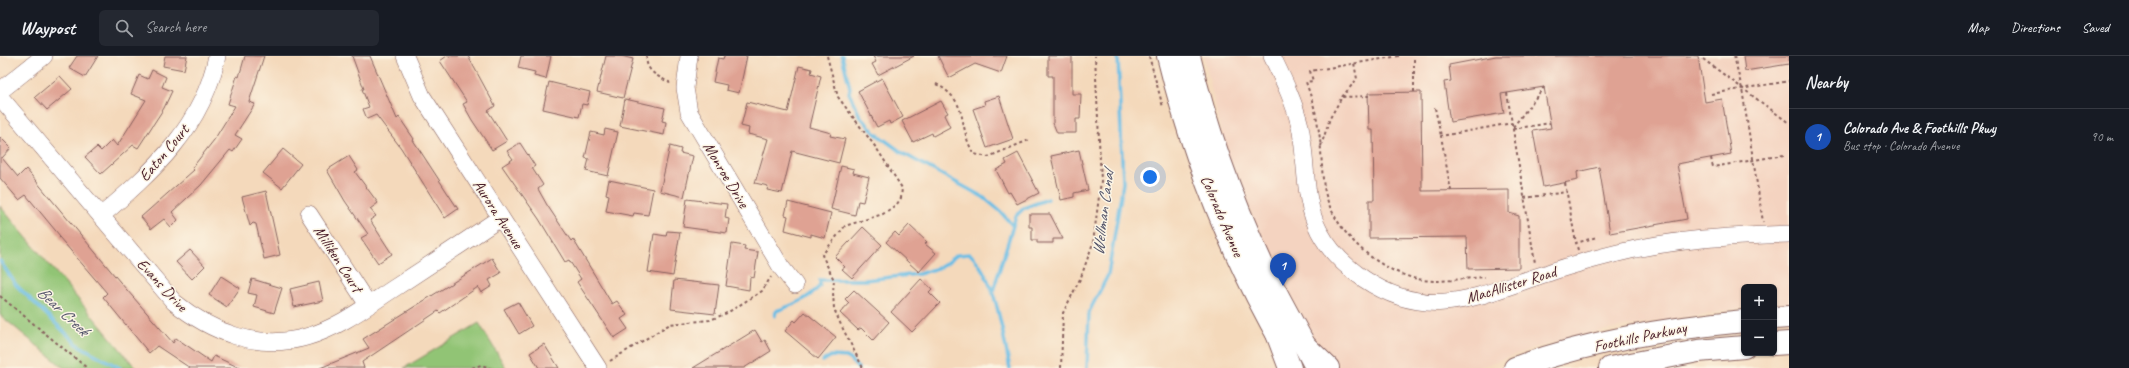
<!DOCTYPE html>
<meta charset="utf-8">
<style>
:root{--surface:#171b24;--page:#242831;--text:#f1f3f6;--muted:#9ea1a6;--line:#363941;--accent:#d1495b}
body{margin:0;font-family:Caveat,sans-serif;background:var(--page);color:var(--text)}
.controls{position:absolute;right:12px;bottom:12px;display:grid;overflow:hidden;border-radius:6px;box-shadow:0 1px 3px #0004}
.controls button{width:36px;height:36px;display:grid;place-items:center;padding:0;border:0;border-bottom:1px solid var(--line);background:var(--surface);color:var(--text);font:20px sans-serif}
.you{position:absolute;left:1150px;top:121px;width:14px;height:14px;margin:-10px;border:3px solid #fff;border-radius:50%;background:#1a73e8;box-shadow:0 0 0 6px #1a73e833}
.badge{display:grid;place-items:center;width:26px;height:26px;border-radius:50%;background:var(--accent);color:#fff;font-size:13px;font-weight:700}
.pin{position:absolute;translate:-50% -33px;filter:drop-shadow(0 1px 2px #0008)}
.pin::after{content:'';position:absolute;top:21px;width:14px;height:12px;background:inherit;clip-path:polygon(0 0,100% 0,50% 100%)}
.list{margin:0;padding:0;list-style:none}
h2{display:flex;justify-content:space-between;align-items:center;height:52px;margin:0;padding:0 16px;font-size:17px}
h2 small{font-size:13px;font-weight:400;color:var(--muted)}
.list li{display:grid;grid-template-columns:26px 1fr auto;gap:12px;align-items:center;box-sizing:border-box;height:56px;padding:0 16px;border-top:1px solid var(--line)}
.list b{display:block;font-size:15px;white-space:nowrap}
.list p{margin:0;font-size:13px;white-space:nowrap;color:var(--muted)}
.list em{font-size:13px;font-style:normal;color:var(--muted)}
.icon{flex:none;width:22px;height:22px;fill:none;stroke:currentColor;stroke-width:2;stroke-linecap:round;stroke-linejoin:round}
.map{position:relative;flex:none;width:1789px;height:312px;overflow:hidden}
header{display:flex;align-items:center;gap:24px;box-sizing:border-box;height:56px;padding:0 20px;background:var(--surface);border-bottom:1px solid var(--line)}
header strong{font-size:19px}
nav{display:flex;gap:22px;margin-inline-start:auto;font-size:14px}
.search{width:280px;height:36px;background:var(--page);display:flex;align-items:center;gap:10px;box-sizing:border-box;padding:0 14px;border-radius:6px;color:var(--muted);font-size:15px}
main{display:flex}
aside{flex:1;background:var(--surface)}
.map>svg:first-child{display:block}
.built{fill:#f4d3c0}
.green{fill:#91c475;stroke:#6e7250}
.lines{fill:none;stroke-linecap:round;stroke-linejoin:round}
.stream{stroke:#69bde5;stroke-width:3.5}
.building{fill:#dfa293}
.minor-casing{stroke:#86605d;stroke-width:18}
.major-casing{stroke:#86605d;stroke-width:24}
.highway-casing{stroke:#86605d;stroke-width:24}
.path{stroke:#86605d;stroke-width:2;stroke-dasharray:3 3;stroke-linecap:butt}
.minor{stroke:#fff;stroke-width:17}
.major{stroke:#fff;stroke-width:22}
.highway{stroke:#fff;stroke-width:22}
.labels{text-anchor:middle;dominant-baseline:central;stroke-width:3;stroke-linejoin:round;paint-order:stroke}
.street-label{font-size:16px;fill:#4a1f2b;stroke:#fcf5e5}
.water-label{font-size:17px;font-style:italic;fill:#55566c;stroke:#fcf5e5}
</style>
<header>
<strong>Waypost</strong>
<div class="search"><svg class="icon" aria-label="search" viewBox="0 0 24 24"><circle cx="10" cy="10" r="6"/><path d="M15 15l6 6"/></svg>Search here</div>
<nav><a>Map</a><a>Directions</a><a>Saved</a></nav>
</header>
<main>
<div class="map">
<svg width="1789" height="312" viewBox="0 0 1789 312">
<rect width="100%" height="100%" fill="#fcf5e5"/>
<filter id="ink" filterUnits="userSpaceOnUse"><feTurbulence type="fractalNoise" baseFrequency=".025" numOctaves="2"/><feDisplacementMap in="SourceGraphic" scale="8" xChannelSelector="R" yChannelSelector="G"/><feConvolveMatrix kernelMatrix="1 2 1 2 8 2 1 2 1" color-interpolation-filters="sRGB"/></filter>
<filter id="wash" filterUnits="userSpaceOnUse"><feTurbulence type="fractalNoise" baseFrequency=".012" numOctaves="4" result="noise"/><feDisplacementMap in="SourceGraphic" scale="16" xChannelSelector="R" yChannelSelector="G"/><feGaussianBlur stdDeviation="0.9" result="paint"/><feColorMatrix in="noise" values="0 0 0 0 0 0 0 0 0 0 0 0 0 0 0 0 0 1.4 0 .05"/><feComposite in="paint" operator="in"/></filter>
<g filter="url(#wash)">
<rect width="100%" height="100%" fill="#f4d9bb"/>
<path class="built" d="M1204 0H1789V249L1774 250V231H1744V252L1600 275 1534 292 1477 312H1338L1316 288 1271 203 1227 101Z"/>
<g class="green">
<path d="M0 150 136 312H64L0 259Z"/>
<path d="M479 267 506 312H404Z"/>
</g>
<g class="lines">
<g class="stream">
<path d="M842 0 850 32 849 37 860 60 875 77 904 98 983 141 1000 155 1012 169"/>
<path d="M0 205 16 229 78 289 120 312"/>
<path d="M993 235 1016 160 1024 152 1048 143"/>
<path d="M775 260 776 255C793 249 807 244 820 230V224H865L919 218 941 211 957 199 970 198C997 223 1002 277 1010 312"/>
<path d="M823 305 831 300 847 301 858 312"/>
<path d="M1087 312 1089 256 1108 219 1123 127 1118 0"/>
</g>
</g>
<g id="blocks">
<g class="building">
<path d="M77 0H98L85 21 69 12Z"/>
<path d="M165 0H187L184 14 163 10Z"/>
<path d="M245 0H264L249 46 255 48 235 79 242 83 233 96 230 94 201 129 172 156 178 164 171 171 164 163 151 173 141 161 194 114 192 112 214 84 235 50 228 48 237 20 239 21Z"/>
<path d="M352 0H370L397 63 399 61 414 83 413 84 458 153 445 162 401 92 376 59 367 63 363 53 369 51 362 33H364Z"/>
<path d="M447 0H468L495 50 488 55 507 85 492 94 472 64 463 48 467 46 440 5Z"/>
<path d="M521 0H551L546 23 534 20 535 16 518 12Z"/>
<path d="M606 0H621L633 3 623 42 597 36Z"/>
<path d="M724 0H747L739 37 726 34 727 29 713 26 718 2 723 3Z"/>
<path d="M873 0H914L878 19 872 8 876 6Z"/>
<path d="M938 0H1007L1001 17 975 8 949 22Z"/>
<path d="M1048 0H1072V38H1081L1080 63H1076V77H1057L1053 67V20H1048Z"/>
<path d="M1496 0H1698L1705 46 1722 43 1731 98 1677 108 1687 163 1610 177 1599 111 1577 116 1578 124 1543 131 1533 75 1551 72 1544 31 1501 38 1504 57 1450 66 1444 26 1451 25 1449 9Z"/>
<path d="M1743 0H1789V8L1745 15Z"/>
<path d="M799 10 812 13 811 17 821 20 809 71 831 77 830 80 845 83 839 107 792 95 782 137 767 134 768 130 755 127 768 83 748 78 749 72 741 70 747 46 788 56Z"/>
<path d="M152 14 166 21 162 31 172 35 164 52 138 92 133 89 101 118 85 101 97 91 101 95 112 84 117 90 146 44 131 38 139 19 148 23Z"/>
<path d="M60 20 72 33 47 54 35 41Z"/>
<path d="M882 22 903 61 890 68 889 65 877 71 858 35Z"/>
<path d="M549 26 590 36 587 49 582 48 579 61 543 53Z"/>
<path d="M1421 36 1422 135 1509 134V157L1519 160V212L1468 213 1467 181 1369 182V144H1374L1373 74H1369L1368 37Z"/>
<path d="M999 40 1013 83 987 92 973 53 985 49 984 45Z"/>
<path d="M625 43 665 52 662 65 666 66 664 79 620 70Z"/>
<path d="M941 45 948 57 944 59 950 71 933 80 932 77 913 86 902 65Z"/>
<path d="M605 73 618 76 608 120 586 115 589 103 585 102 591 76 604 79Z"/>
<path d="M0 81 11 92 2 102 18 121 26 113 120 226 173 287 176 282 211 306 214 300 240 312H190L157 290 149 297 103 241 107 237 59 181 60 180 26 139 19 144 0 122Z"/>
<path d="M520 87 535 110 532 112 543 129 538 133 547 149 571 185 573 183 612 248 617 245 627 259 621 263 628 273 614 282 577 226 581 223 569 204 565 206 539 163 502 110 513 103 507 95Z"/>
<path d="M670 90 681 93 680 97 693 100 684 141 660 135Z"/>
<path d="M283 93 301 108 282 132 263 117Z"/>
<path d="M1079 94 1088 134 1074 137V141L1061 144 1051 100Z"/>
<path d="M1018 97 1039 137 1017 148 1010 136 1008 137 996 114 1007 108 1005 104Z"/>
<path d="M349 100 358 114 355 116 378 147 370 153 376 160 370 164 392 198 378 207 361 182 368 178 345 145 327 114Z"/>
<path d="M841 110 854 113 853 117 869 121 863 146 858 145 855 159 831 153Z"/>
<path d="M609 124 653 133 648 159 634 157 633 160 606 155 609 139 606 138Z"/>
<path d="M266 135 280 199 264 203 256 168 253 167 250 170 242 141Z"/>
<path d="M687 143 727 148 725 162 729 163 727 177 683 171Z"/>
<path d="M788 146 831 157 825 182 811 178V181L785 174 788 160 785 159Z"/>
<path d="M1029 158H1050L1063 183H1053V187H1037V184H1032V171H1029Z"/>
<path d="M909 169 927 186 925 188 936 197 919 216 886 186 895 176 899 180Z"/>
<path d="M863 171 882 189 852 222 842 213 845 211 835 201Z"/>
<path d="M667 175 680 176 673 220 648 216 654 178 666 180Z"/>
<path d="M732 188 745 190 744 194 758 196 754 222 750 221 749 234 726 230Z"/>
<path d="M190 194 205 210 192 223 176 206Z"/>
<path d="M492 202 501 217 489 224 492 230 481 237 478 231 440 257 438 255 362 306 364 312H320L369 292 363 283Z"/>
<path d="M221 220 240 232 227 251 209 239Z"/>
<path d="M252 223 282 232 274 257 254 251 257 239 248 237Z"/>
<path d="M921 223 932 233 929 236 940 247 912 276 891 256Z"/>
<path d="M674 224 719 229 715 258 671 253Z"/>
<path d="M319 226 323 245 294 251 290 233Z"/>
<path d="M854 234 889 266 873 284 861 272 858 274 840 257 849 247 845 243Z"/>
<path d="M518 246 532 270 519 278 504 253Z"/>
<path d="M805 256 836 281 818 303 785 275 794 264 796 266Z"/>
<path d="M755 274 762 286 765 284 771 295 744 312H693Z"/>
<path d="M544 288 559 312H539L530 297Z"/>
</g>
</g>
</g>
<g filter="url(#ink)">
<use href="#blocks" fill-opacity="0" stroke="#86605d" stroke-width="1"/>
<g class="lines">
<g class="minor-casing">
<g id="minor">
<path d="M405 0 422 40 598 312"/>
<path d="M689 0 685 32 689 56 781 211 795 229"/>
<path d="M1272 0C1283 23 1294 45 1300 70 1307 104 1303 144 1319 175 1329 194 1346 211 1364 223 1431 268 1481 238 1548 217 1570 209 1594 203 1618 197 1674 183 1731 180 1789 178"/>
<path d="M0 35 44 0"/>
<path d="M0 41 174 246C211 276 258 295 306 281 339 272 368 249 396 231 431 208 466 185 500 162"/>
<path d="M309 158 368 249"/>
<path d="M101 160C153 115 203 71 217 0"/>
</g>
</g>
<g class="major-casing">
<g id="major">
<path d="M1168 0C1193 102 1233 202 1285 292"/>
<path d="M1189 0C1207 76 1234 149 1267 219 1282 249 1299 278 1314 307"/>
</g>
</g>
<g class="highway-casing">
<g id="highway">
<path d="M1774 262 1789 261"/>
<path d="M1276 275 1290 312"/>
<path d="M1774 288 1789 287"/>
<path d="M1305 290 1328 312"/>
<path d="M1515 312C1586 286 1669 272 1744 265"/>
<path d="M1610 312 1698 295 1744 291"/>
</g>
</g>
<g class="path">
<path d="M647 0C644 14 658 21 669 26L670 29"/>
<path d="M827 0 838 41 877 93 902 132 901 142 897 148 883 158 845 170 822 199 834 224 833 236 834 253 841 269 863 312"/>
<path d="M1149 0 1163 51"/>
<path d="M1399 0 1310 15 1313 25 1306 26C1311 41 1316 55 1318 70 1322 90 1321 111 1324 131 1332 178 1386 224 1434 225 1451 225 1468 222 1485 221"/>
<path d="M1734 0 1742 33 1763 166"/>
<path d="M1703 3 1789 67"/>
<path d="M936 28C971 46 957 72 974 98L988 101 1029 84"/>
<path d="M1414 36V0"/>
<path d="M1507 37 1535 207"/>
<path d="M1711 38 1789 25"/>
<path d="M1342 41 1357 23 1354 7"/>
<path d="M1435 52 1441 80"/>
<path d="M1513 71 1544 31"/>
<path d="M1513 73 1550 67"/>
<path d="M1321 90 1330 62 1342 41 1369 40"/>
<path d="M1711 102 1713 111 1784 99"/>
<path d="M1565 127 1576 187"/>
<path d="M1451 135 1441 80 1512 67"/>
<path d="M1524 142 1567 136"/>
<path d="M1578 194 1576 187 1597 181"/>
<path d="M0 240 87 312"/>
<path d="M610 305 670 268 710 264 727 257 762 235 771 221"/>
<path d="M472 312 481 309 490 312"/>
<path d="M1061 312 1063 257 1081 221 1093 187 1101 125 1095 0"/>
</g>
<use href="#minor" class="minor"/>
<use href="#major" class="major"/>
<use href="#highway" class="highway"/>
</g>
</g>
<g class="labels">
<g class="street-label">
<text transform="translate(164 97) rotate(-50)">Eaton Court</text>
<text transform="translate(726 119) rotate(59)">Monroe Drive</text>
<text transform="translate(498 158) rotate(57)">Aurora Avenue</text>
<text transform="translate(1222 160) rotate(67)">Colorado Avenue</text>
<text transform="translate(338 203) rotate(57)">Milliken Court</text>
<text transform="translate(162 229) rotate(47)">Evans Drive</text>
<text transform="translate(1511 229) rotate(-17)">MacAllister Road</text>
<text transform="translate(1640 281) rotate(-12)">Foothills Parkway</text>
</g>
<g class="water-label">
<text transform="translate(1103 157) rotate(-83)">Wellman Canal</text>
<text transform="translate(63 255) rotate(43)">Bear Creek</text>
</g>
</g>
</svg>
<div class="controls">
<button>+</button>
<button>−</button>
</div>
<div class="you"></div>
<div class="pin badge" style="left:1283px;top:230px;background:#1a4fb4">1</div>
</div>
<aside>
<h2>Nearby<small></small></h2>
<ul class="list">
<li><span class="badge" style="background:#1a4fb4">1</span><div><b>Colorado Ave &amp; Foothills Pkwy</b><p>Bus stop · Colorado Avenue</p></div><em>90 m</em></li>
</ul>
</aside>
</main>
